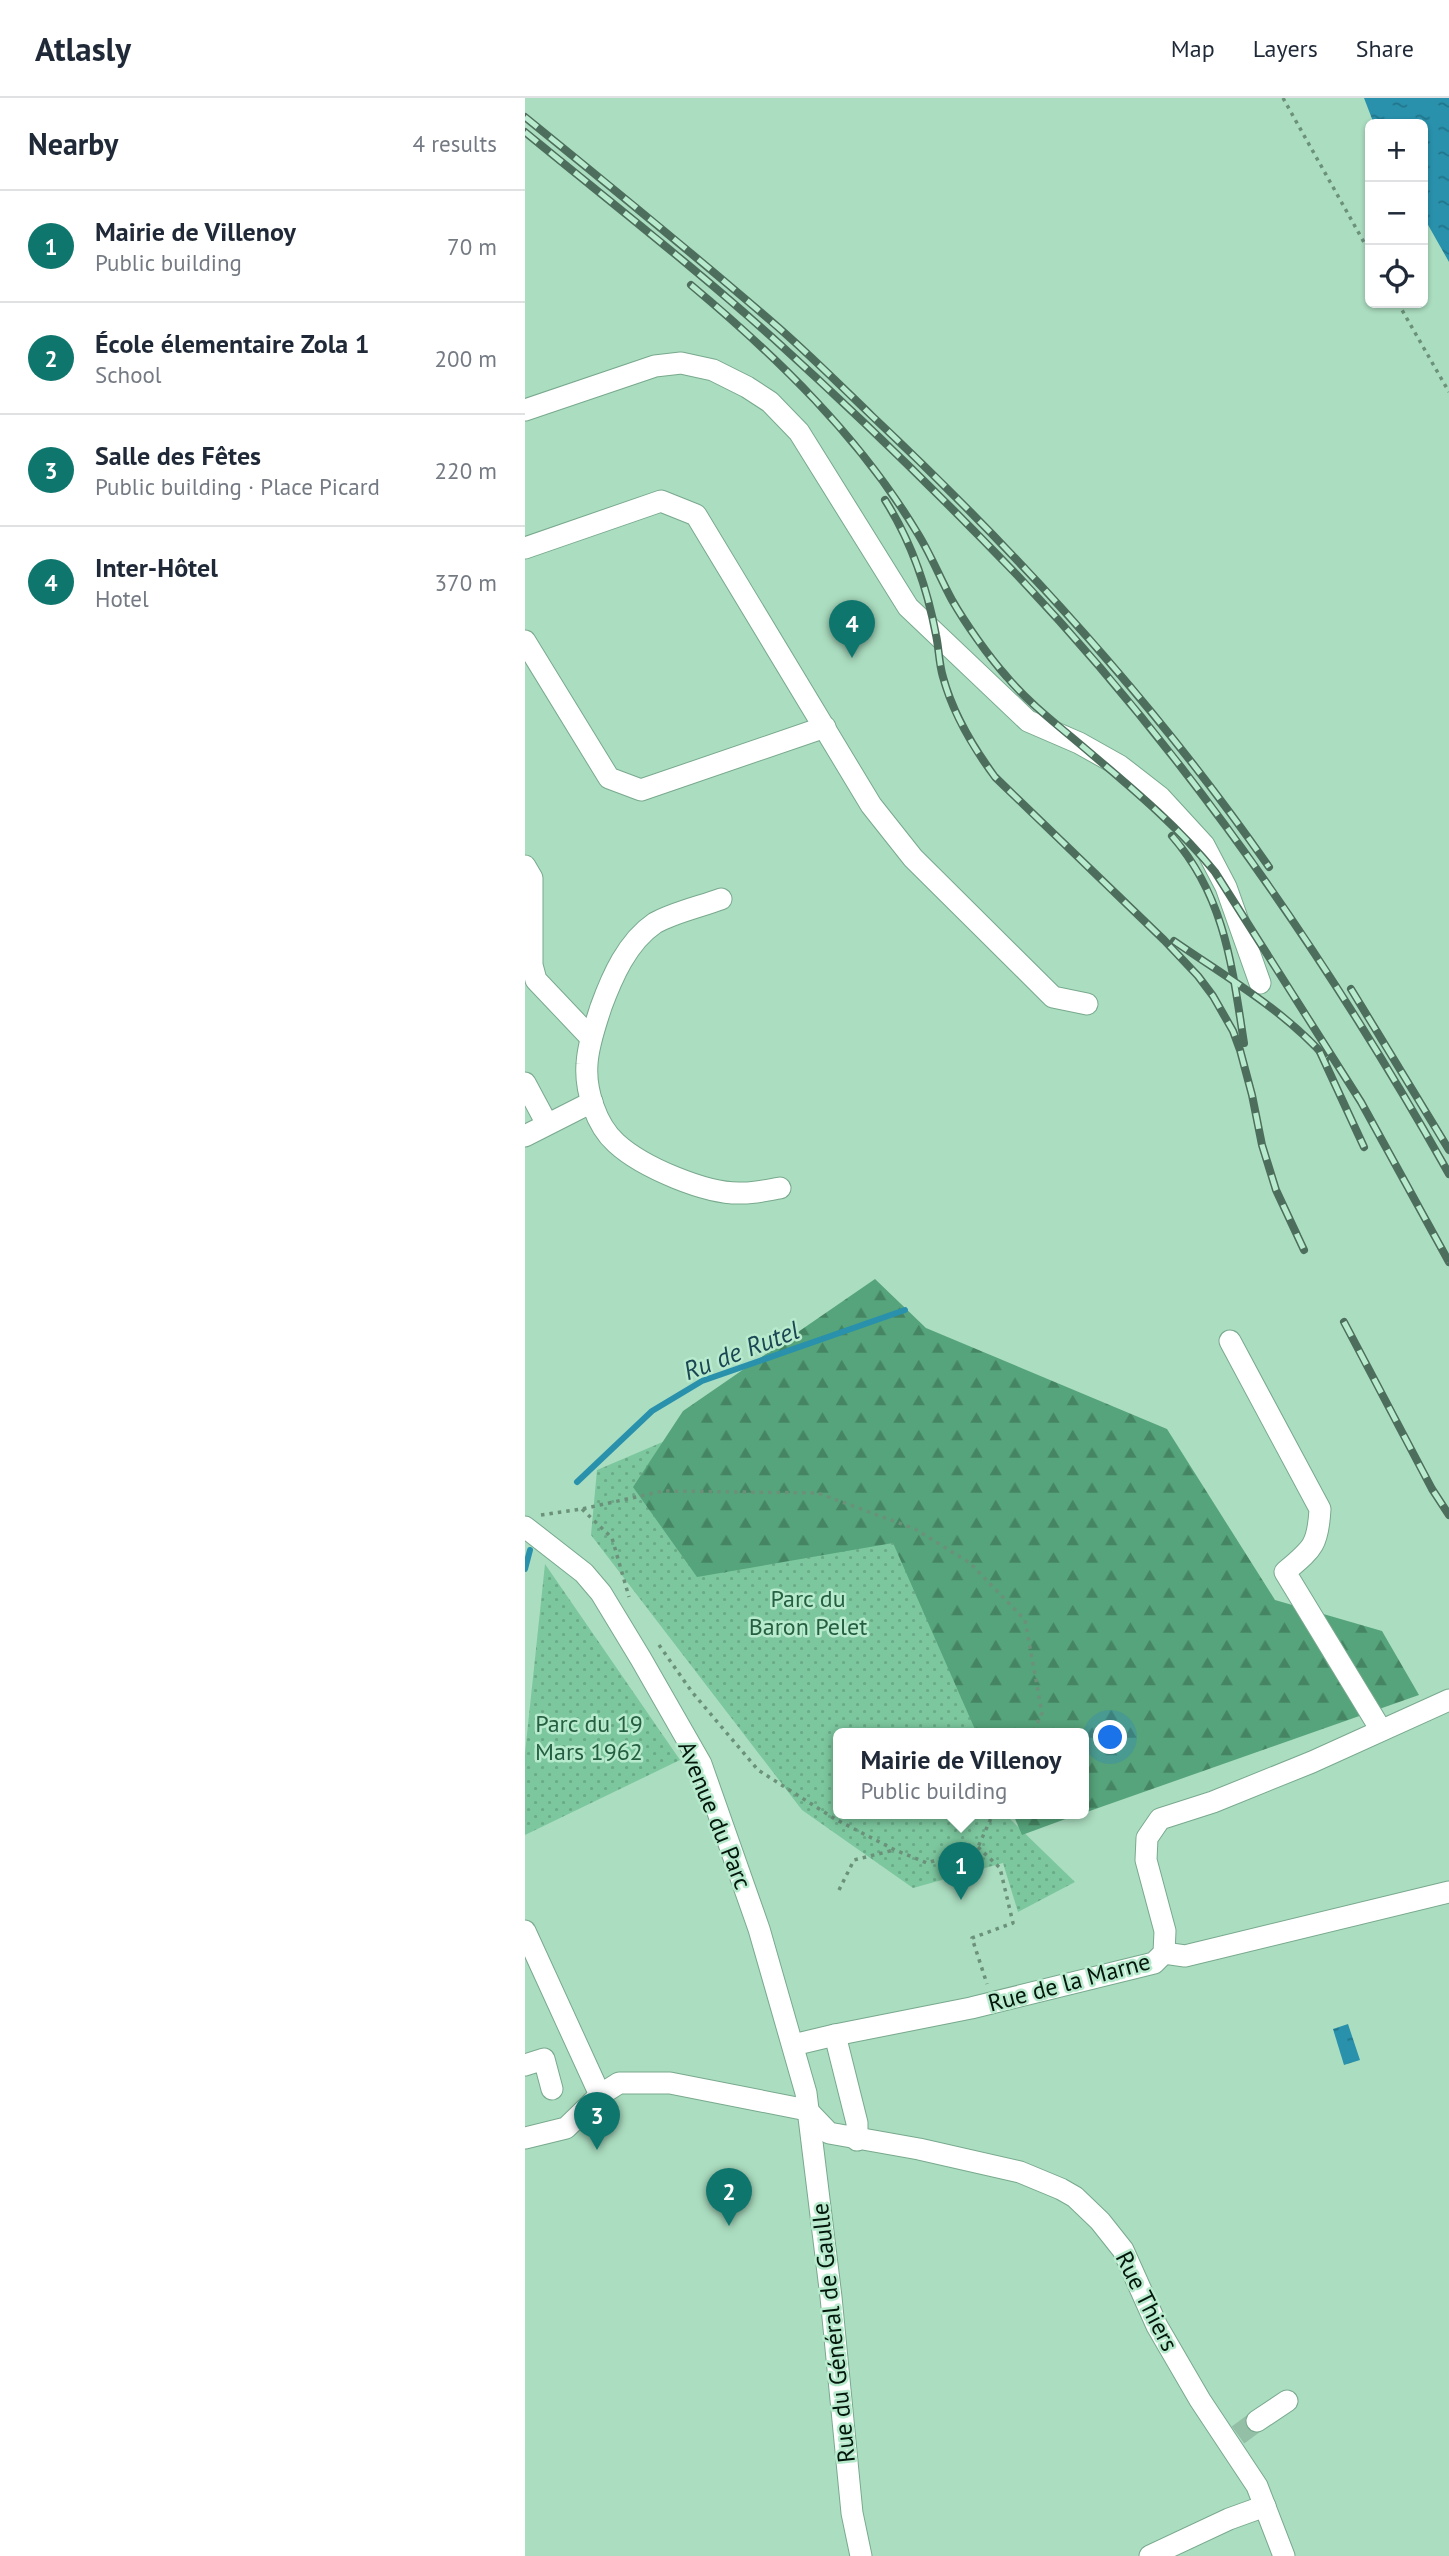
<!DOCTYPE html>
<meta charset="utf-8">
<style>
:root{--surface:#fff;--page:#f6f6f7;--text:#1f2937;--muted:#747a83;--line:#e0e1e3;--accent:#0f766e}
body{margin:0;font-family:"PT Sans",sans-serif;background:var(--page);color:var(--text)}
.controls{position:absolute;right:21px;top:21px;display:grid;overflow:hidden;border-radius:10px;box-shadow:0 2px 5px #0004}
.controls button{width:63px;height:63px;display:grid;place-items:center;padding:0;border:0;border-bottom:2px solid var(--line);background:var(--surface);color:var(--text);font:35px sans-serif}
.you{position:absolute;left:586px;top:1640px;width:24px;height:24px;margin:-18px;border:5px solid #fff;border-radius:50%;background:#1a73e8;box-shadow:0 0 0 10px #1a73e833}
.badge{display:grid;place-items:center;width:46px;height:46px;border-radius:50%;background:var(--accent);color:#fff;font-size:23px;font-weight:700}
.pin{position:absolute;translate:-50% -58px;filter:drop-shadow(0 2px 4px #0008)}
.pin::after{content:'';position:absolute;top:37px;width:24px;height:21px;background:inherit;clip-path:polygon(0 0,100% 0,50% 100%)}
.popup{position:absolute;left:308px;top:1630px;width:256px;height:91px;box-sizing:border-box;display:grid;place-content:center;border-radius:10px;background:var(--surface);filter:drop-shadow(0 2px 5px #0005);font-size:23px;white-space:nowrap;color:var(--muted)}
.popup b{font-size:26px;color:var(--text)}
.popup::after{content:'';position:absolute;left:50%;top:100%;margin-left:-14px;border:14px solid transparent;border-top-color:var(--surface)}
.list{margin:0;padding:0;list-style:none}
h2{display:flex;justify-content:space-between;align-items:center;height:91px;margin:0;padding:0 28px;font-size:30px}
h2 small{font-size:23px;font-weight:400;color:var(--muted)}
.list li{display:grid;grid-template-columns:46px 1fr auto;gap:21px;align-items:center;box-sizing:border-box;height:112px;padding:0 28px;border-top:2px solid var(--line)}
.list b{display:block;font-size:26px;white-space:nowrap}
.list p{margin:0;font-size:23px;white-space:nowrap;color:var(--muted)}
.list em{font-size:23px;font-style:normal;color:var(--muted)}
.icon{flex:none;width:38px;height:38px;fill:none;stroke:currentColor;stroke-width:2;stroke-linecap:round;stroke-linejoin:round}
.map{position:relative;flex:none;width:924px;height:2458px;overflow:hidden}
header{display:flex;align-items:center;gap:42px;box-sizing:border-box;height:98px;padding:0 35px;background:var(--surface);border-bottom:2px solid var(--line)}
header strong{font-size:33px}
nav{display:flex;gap:38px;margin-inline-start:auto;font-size:24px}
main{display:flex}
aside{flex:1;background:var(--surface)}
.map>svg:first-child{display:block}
.grass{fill:url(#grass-dots)}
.forest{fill:url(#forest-firs)}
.water{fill:url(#water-ripples)}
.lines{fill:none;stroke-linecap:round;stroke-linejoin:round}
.stream{stroke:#2991ac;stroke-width:6}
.minor-tunnel{stroke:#92bfa5;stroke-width:21;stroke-dasharray:21 10;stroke-linecap:butt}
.minor-casing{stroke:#78a98d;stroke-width:23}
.path{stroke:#6b917b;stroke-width:3.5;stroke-dasharray:3.5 5;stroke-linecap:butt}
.minor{stroke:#fff;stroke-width:21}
.rail-casing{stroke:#4d6e5c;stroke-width:8}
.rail{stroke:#b8ebcd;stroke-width:5;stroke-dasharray:16;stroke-linecap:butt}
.labels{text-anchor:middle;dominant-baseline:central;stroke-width:5;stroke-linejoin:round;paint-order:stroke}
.park-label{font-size:24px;fill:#255f42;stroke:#b8ebcd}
.street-label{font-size:24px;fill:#04170d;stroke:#b8ebcd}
.water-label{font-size:26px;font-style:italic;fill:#1b4653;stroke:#b8ebcd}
</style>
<header>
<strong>Atlasly</strong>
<nav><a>Map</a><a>Layers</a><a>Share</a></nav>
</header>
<main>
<aside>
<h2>Nearby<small>4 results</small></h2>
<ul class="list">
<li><span class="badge">1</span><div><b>Mairie de Villenoy</b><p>Public building</p></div><em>70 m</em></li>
<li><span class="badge">2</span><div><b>École élementaire Zola 1</b><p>School</p></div><em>200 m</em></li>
<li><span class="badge">3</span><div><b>Salle des Fêtes</b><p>Public building · Place Picard</p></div><em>220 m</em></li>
<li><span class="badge">4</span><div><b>Inter-Hôtel</b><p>Hotel</p></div><em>370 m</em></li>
</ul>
</aside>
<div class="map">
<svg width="924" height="2458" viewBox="0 0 924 2458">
<defs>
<pattern id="grass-dots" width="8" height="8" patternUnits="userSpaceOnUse" patternTransform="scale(1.75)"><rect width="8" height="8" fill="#7cc79e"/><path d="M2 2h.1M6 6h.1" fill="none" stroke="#6aaa87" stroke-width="1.8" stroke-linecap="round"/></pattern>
<pattern id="forest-firs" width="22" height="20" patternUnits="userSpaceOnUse" patternTransform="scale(1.75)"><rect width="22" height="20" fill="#56a47b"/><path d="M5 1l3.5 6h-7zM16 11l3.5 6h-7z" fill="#458563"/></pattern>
<pattern id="water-ripples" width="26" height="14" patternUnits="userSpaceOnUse" patternTransform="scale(1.75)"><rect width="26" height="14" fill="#2991ac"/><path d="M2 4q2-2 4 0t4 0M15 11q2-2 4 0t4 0" fill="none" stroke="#21758a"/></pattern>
</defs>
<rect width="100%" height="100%" fill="#abddc0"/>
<g class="grass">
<path d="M161 1334 381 1418 455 1636H314V1716H482L484 1720 550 1784 493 1814 478 1765 388 1790 277 1712 66 1437 72 1372Z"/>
<path d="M20 1466 155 1662 0 1737V1655Z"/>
</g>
<g class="forest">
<path d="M350 1181 401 1230 642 1331 750 1502 857 1533 894 1597 559 1715 558 1636H452L368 1445 172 1479 108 1389 158 1313Z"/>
<path d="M488 1716H554L497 1737Z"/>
</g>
<g class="water">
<path d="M839 0H924V164L898 118V26H849Z"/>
<path d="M823 1926 835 1962 819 1967 808 1931Z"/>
</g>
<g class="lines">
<g class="stream">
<path d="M52 1384 127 1313 177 1283 380 1212"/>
<path d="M0 1471 5 1452"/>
</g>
<path class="minor-tunnel" d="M713 2337 732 2323"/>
<g class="minor-casing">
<g id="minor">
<path d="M0 312 130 268 156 265 188 272 222 289 245 304 274 334 383 509 503 623 554 645 595 668 635 699 679 747 701 789 735 885"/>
<path d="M0 450 136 403 171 417 346 707 388 760 528 899 562 906"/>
<path d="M0 543 84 680 116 692 300 629"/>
<path d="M0 768 7 780V867L11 882 66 940"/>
<path d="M196 801C177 808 147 815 130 825 102 844 87 879 76 909 70 928 63 947 62 966 60 992 71 1027 91 1045 117 1069 182 1097 218 1095 230 1095 243 1092 255 1090"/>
<path d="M0 985 22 1026"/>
<path d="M0 1038 67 1004"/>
<path d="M705 1243 795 1411C793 1448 787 1451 760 1474L856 1632"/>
<path d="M0 1429 59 1475 76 1495 116 1561 176 1666 234 1831 281 1995 306 2199 327 2415 336 2458"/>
<path d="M0 1833 75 1997"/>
<path d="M639 1855 660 1858 924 1794"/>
<path d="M310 1937 332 2025V2042"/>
<path d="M268 1947 310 1937 446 1910 629 1865 639 1855 640 1833 621 1762 622 1740 635 1721 688 1704 787 1664 924 1602"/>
<path d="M0 1967 19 1961 27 1991"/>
<path d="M282 2012 304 2035 394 2051 495 2074 536 2091 550 2099 575 2123 598 2152 632 2228 675 2302 732 2388 759 2458"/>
<path d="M0 2040 41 2030 75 1997 94 1985H145L282 2012"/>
<path d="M732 2323 762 2303"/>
<path d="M625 2458 704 2421 740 2408"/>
</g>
</g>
<g class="path">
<path d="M758 0 845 155"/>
<path d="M873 205 924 294"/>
<path d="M57 1411 87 1440 104 1499"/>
<path d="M16 1417 57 1411 138 1393 293 1395 390 1431 445 1465 500 1522 517 1615 507 1636"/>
<path d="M134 1547 167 1594 233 1672 310 1721 370 1752 402 1765 453 1749 468 1716"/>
<path d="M453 1749 475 1770 488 1825 447 1840 462 1886"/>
<path d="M314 1792 329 1762 369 1752"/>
</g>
<use href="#minor" class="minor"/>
<g class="rail-casing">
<g id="rail">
<path d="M0 19C85 88 171 158 254 230 286 258 316 288 347 318 493 455 629 604 744 769"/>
<path d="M0 34C83 102 169 169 249 241 333 317 414 396 492 477 662 657 803 861 924 1076"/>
<path d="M166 187C252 259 335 339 393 436 406 457 415 480 427 502 440 525 464 559 482 579 504 605 530 625 556 647 603 687 651 726 690 774L836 1004 924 1164"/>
<path d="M360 402C386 443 402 489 411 537 414 551 414 566 418 579 428 616 448 649 470 679L639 842 673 878 688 898 708 933 715 952 727 997 737 1047 751 1092 779 1152"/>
<path d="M647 738C700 799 707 868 719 945"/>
<path d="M649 843C701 879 759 912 801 960"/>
<path d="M826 891 924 1052"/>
<path d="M795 954 839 1049"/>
<path d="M819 1224 907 1391 924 1417"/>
</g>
</g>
<use href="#rail" class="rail"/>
</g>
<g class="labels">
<g class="park-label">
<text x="283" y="1500">Parc du<tspan x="283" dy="28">Baron Pelet</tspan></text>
<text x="64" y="1625">Parc du 19<tspan x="64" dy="28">Mars 1962</tspan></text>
</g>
<g class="street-label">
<text transform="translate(190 1717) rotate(68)">Avenue du Parc</text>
<text transform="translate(544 1884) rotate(-15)">Rue de la Marne</text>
<text transform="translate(622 2203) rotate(63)">Rue Thiers</text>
<text transform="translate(308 2235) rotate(-96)">Rue du Général de Gaulle</text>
</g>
<g class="water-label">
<text transform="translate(216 1252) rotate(-21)">Ru de Rutel</text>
</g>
</g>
</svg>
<div class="controls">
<button>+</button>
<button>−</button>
<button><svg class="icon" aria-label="locate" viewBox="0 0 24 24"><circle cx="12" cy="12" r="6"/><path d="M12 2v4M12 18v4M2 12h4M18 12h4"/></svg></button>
</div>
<div class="you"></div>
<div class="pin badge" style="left:436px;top:1802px">1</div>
<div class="popup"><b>Mairie de Villenoy</b>Public building</div>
<div class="pin badge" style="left:204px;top:2128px">2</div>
<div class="pin badge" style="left:72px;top:2052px">3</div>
<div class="pin badge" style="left:327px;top:560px">4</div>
</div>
</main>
